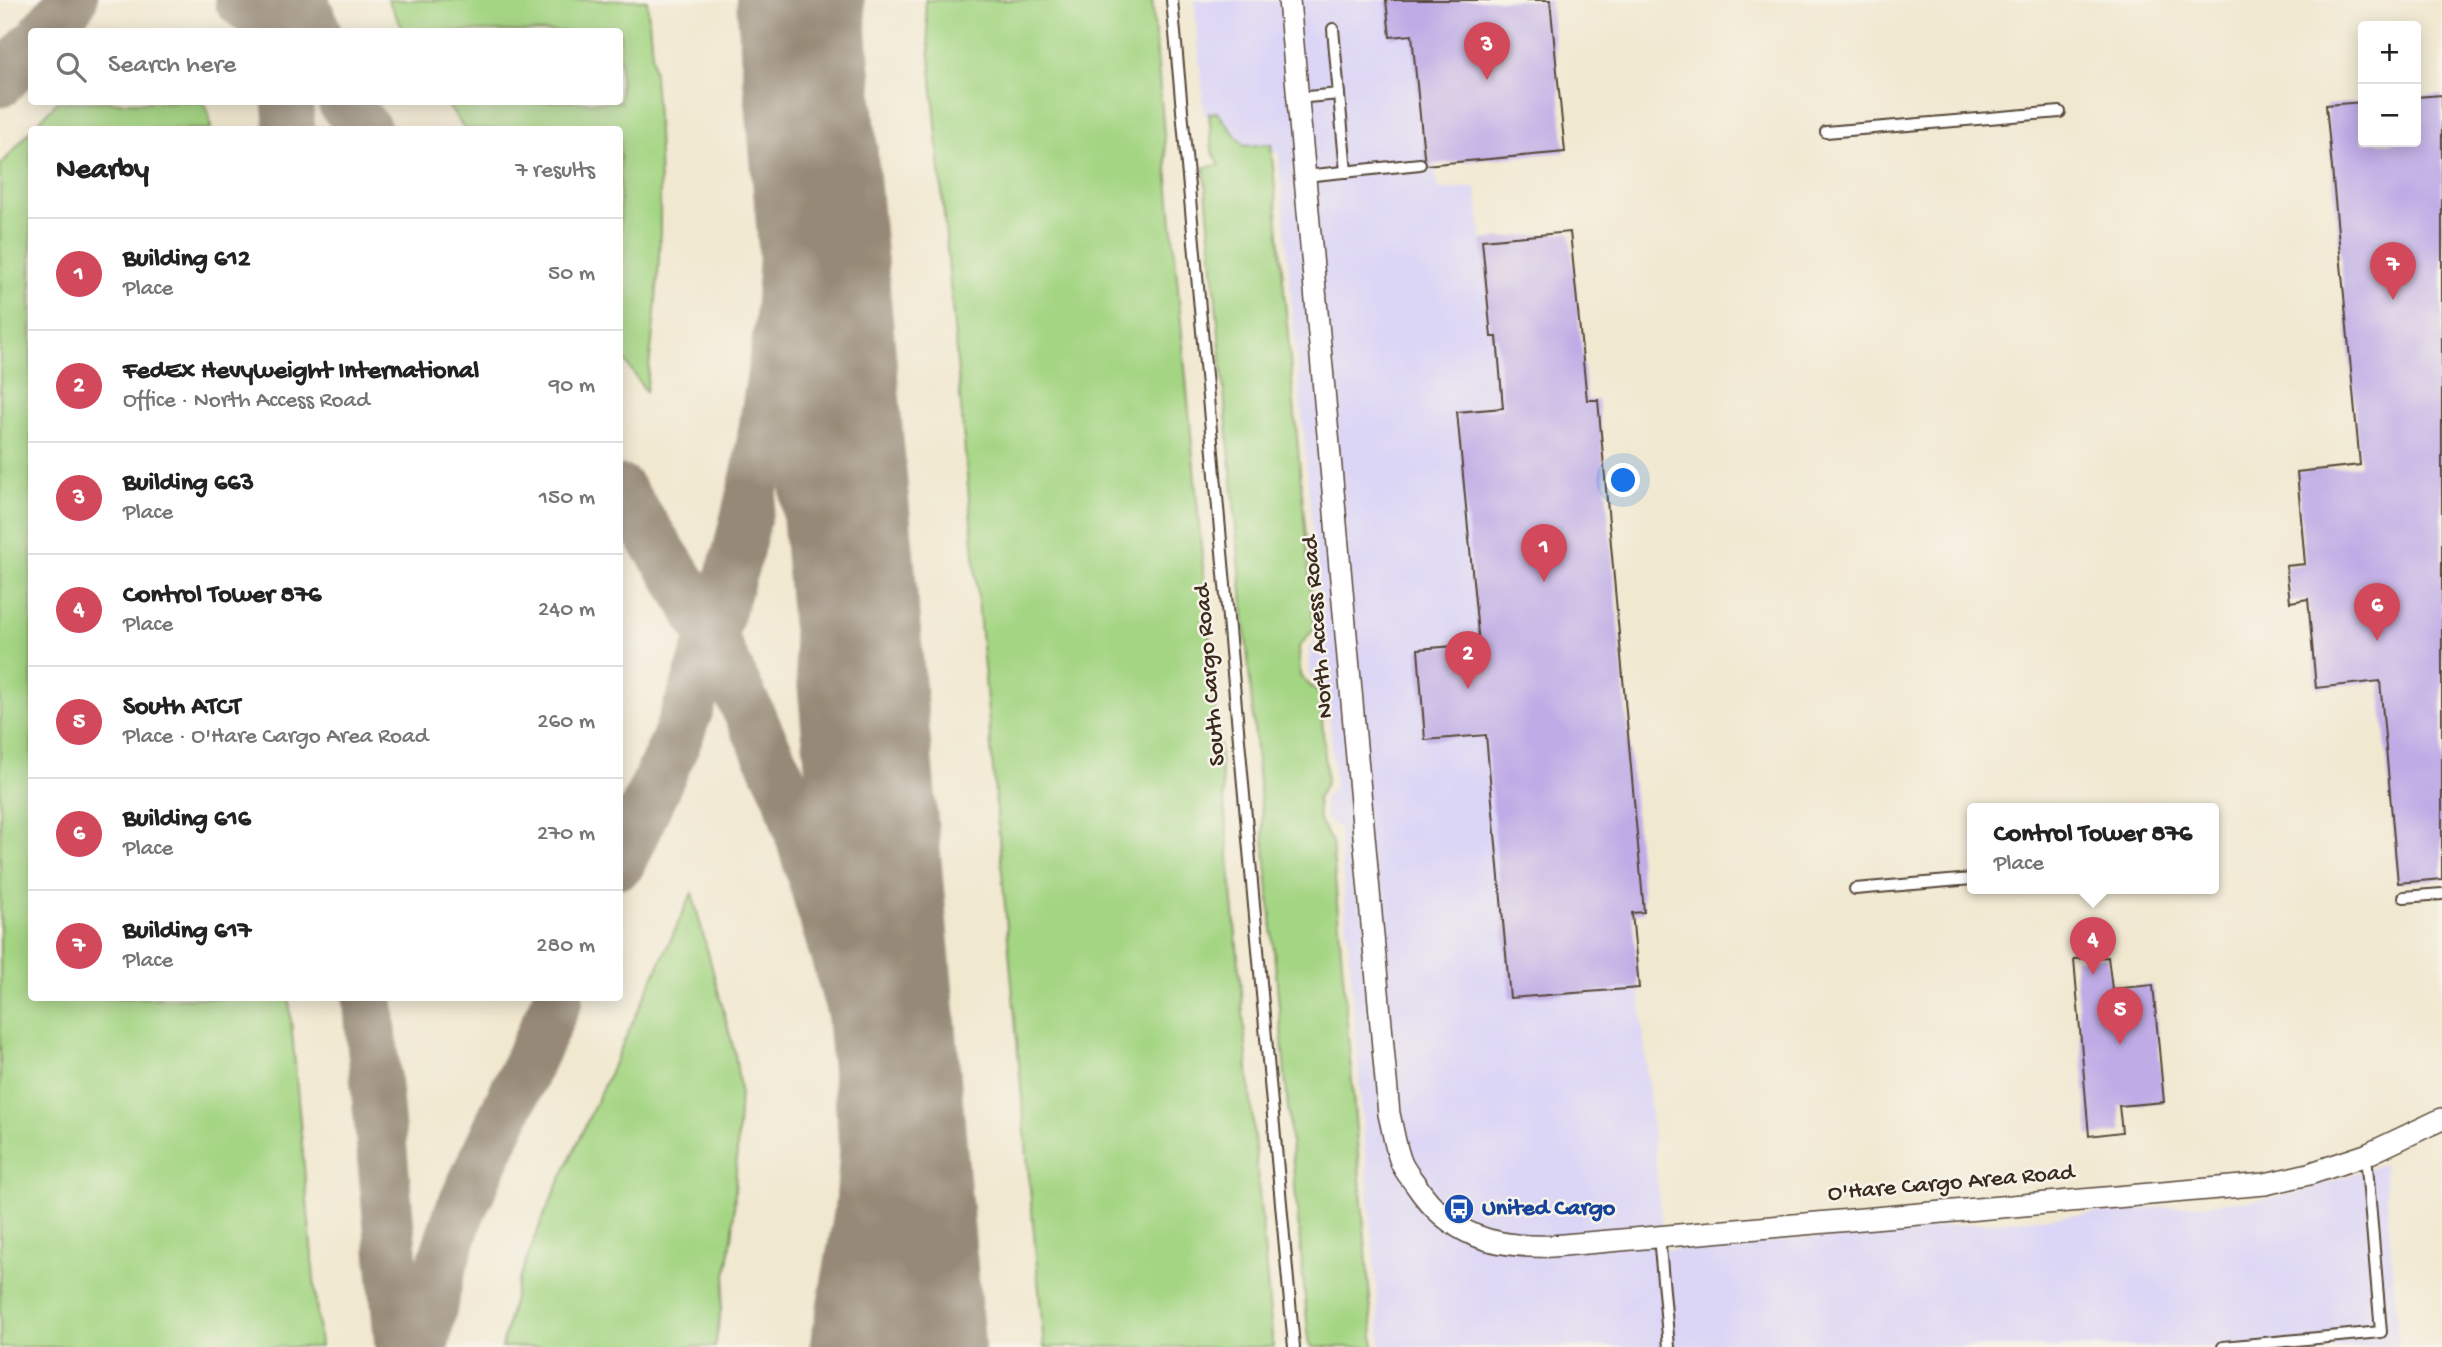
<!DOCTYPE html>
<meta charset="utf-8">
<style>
:root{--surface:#fff;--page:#f2f2f2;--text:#222;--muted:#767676;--line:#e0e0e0;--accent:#d1495b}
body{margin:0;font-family:"Gochi Hand",sans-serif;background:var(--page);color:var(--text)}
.controls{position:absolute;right:21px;top:21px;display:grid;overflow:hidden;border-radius:7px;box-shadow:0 4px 18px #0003}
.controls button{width:63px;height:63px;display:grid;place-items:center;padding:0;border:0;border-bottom:2px solid var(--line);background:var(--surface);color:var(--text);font:35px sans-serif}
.you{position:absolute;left:1624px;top:481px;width:24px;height:24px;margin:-18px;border:5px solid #fff;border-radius:50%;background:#1a73e8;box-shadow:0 0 0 10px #1a73e833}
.badge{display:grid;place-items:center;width:46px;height:46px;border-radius:50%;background:var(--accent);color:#fff;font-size:23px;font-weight:700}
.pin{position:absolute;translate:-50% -58px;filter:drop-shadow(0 2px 4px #0008)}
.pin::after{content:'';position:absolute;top:37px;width:24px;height:21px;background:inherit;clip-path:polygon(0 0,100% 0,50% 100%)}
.popup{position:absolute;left:1967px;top:803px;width:252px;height:91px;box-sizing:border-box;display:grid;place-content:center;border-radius:7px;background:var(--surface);filter:drop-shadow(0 2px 5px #0005);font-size:23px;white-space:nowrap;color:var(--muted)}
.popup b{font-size:26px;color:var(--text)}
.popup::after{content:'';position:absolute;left:50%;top:100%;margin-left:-14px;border:14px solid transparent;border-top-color:var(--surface)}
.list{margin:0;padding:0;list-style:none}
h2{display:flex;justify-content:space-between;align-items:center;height:91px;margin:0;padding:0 28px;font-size:30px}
h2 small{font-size:23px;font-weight:400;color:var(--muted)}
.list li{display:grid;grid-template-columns:46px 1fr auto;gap:21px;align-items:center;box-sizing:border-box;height:112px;padding:0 28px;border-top:2px solid var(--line)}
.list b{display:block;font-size:26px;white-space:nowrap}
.list p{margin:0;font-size:23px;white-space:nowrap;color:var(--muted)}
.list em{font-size:23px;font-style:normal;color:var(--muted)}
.icon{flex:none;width:38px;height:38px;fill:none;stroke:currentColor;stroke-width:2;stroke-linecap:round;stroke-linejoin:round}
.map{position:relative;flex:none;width:2442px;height:1347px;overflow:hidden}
.search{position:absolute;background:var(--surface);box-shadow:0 4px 18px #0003;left:28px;top:28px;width:595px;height:77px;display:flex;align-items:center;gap:18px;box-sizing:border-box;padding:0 24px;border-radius:7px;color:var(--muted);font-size:26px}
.panel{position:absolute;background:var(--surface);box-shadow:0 4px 18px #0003;left:28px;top:126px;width:595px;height:875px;border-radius:7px}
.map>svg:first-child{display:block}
.built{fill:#dcd6f6}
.green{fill:#a4d583;stroke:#708050;stroke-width:2}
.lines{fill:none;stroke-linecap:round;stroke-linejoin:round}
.taxiway{stroke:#968977;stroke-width:51}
.runway{stroke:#968977;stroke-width:128}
.building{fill:#bface6}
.service-casing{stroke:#564639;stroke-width:14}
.minor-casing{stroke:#564639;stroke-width:24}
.service{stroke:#fff;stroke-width:10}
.minor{stroke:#fff;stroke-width:21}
.labels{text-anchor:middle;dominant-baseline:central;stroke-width:5;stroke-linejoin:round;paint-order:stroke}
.street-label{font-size:24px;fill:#3b2a1e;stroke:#f7f3e8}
.transit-label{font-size:24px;font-weight:bold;fill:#164399;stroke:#f7f3e8;text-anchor:start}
</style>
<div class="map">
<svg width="2442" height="1347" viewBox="0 0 2442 1347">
<rect width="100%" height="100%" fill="#f7f3e8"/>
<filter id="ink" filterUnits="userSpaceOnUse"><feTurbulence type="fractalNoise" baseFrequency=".0143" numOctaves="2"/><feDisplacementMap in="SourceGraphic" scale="14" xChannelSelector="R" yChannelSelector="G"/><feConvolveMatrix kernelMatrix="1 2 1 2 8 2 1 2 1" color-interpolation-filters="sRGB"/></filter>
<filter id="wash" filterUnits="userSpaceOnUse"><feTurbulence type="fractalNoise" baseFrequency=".00686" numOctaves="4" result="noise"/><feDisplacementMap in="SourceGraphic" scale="28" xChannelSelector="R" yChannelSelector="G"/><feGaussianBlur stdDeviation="1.57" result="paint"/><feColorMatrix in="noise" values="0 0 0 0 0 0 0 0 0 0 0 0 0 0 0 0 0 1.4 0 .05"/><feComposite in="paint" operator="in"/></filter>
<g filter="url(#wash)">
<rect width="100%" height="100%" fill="#f1e8d0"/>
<path class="built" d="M1194 0H1550L1565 152 1435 164 1438 190 1476 187 1482 240 1570 232 1587 400H1598L1644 912 1632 914 1664 1250 2264 1199 2298 1192 2384 1164 2399 1347H1381L1339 829 1325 817 1324 798 1335 786 1327 688 1310 675 1309 649 1322 638 1278 152 1239 154 1204 113Z"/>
<g class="green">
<path d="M388 0H647C654 73 661 147 660 220 660 278 653 335 646 392L620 353V130L465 129 445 102H620V32L404 31Z"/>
<path d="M925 0H1152L1273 1347H1044Z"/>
<path d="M57 102H204L209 115 211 129H32Z"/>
<path d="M1217 112 1244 146 1271 144 1314 629 1299 647 1300 676 1320 695 1327 782 1317 799 1319 821 1332 842 1374 1347H1310L1308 1332 1204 167 1220 165 1212 151 1209 113Z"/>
<path d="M31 130 32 998H289L320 1347H0V166Z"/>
<path d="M692 893 735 1054 740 1090 733 1231 715 1347H502L517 1285 542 1220Z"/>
</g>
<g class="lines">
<g class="taxiway">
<path d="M240 0 277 32"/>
<path d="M303 0 316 32"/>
<path d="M45 32 72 0"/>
<path d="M0 82 32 47"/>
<path d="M287 102 290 130"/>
<path d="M343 102 366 130"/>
<path d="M620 490 683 585 713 639 788 794 867 1062 897 1202 917 1347"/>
<path d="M868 742 869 1011"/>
<path d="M620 863 675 743 695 691 737 555 758 467 780 324 792 138 789 0"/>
<path d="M368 998 400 1347"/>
<path d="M423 1347 439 1274 458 1216 558 998"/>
<path d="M835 1347 861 1203 866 1135"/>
</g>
<path class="runway" d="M800 0 921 1347"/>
</g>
<g id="blocks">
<g class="building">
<path d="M1386 0H1550L1565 152 1425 165 1412 35 1390 37Z"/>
<path d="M2442 95V879L2398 883 2380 681 2316 688 2308 599 2290 602 2286 566 2305 564 2297 472 2360 465 2326 105 2363 102V142H2416V97Z"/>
<path d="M1570 232 1587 400H1598L1644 912 1632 913 1639 988 1510 998 1486 735 1425 740 1418 649 1479 644 1457 412 1503 408 1497 337H1491L1482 240Z"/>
<path d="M2108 957 2112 989 2153 985 2164 1102 2119 1106 2122 1132 2089 1136 2074 959Z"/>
</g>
</g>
</g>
<g filter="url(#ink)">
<use href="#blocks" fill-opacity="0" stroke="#564639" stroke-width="2"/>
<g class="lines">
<g class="service-casing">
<g id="service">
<path d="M1172 0 1294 1347"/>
<path d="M1333 29 1346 172"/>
<path d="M1297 98 1339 94"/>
<path d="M1826 132 2060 112"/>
<path d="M1305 176 1420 164"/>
<path d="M1855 889 1972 879"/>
<path d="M2404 897 2442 894"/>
<path d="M1659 1236 1669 1347"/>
<path d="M2223 1347 2381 1332 2366 1155"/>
</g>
</g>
<g class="minor-casing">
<path id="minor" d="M1289 0 1389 1114C1393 1130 1395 1147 1401 1162 1404 1170 1411 1178 1416 1185 1450 1236 1494 1248 1552 1246L2265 1184 2309 1174 2366 1155 2442 1119"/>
</g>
<use href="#service" class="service"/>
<use href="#minor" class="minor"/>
</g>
</g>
<defs>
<g id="bus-disc" transform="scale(1.575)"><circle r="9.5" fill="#1a4fb4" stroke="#f7f3e8"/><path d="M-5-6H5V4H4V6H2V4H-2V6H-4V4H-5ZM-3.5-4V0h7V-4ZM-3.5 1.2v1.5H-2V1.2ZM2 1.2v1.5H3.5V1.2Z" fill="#fff"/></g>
</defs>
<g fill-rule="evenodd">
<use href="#bus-disc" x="1459" y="1209"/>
</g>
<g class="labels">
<g class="street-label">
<text transform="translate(1319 627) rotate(-95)">North Access Road</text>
<text transform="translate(1211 675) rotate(-95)">South Cargo Road</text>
<text transform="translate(1951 1184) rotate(-5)">O'Hare Cargo Area Road</text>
</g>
<g class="transit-label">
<text x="1482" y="1209">United Cargo</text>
</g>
</g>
</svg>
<div class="controls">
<button>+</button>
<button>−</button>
</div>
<div class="you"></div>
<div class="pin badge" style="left:1544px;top:582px">1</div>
<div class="pin badge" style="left:1468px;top:689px">2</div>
<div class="pin badge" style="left:1487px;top:80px">3</div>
<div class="pin badge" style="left:2093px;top:975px">4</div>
<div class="popup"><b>Control Tower 876</b>Place</div>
<div class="pin badge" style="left:2120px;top:1045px">5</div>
<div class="pin badge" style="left:2377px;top:641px">6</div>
<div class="pin badge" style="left:2393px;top:300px">7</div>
<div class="search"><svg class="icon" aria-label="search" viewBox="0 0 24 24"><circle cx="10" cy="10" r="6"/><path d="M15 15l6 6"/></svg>Search here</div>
<section class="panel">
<h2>Nearby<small>7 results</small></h2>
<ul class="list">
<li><span class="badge">1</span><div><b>Building 612</b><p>Place</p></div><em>50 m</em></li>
<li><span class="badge">2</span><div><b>FedEx Hevyweight International</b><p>Office · North Access Road</p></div><em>90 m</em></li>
<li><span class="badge">3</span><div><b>Building 663</b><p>Place</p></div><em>150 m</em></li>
<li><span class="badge">4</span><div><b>Control Tower 876</b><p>Place</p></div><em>240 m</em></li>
<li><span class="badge">5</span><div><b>South ATCT</b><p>Place · O'Hare Cargo Area Road</p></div><em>260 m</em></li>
<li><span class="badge">6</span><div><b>Building 616</b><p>Place</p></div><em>270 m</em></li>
<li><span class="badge">7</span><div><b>Building 617</b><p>Place</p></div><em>280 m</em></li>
</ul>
</section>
</div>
